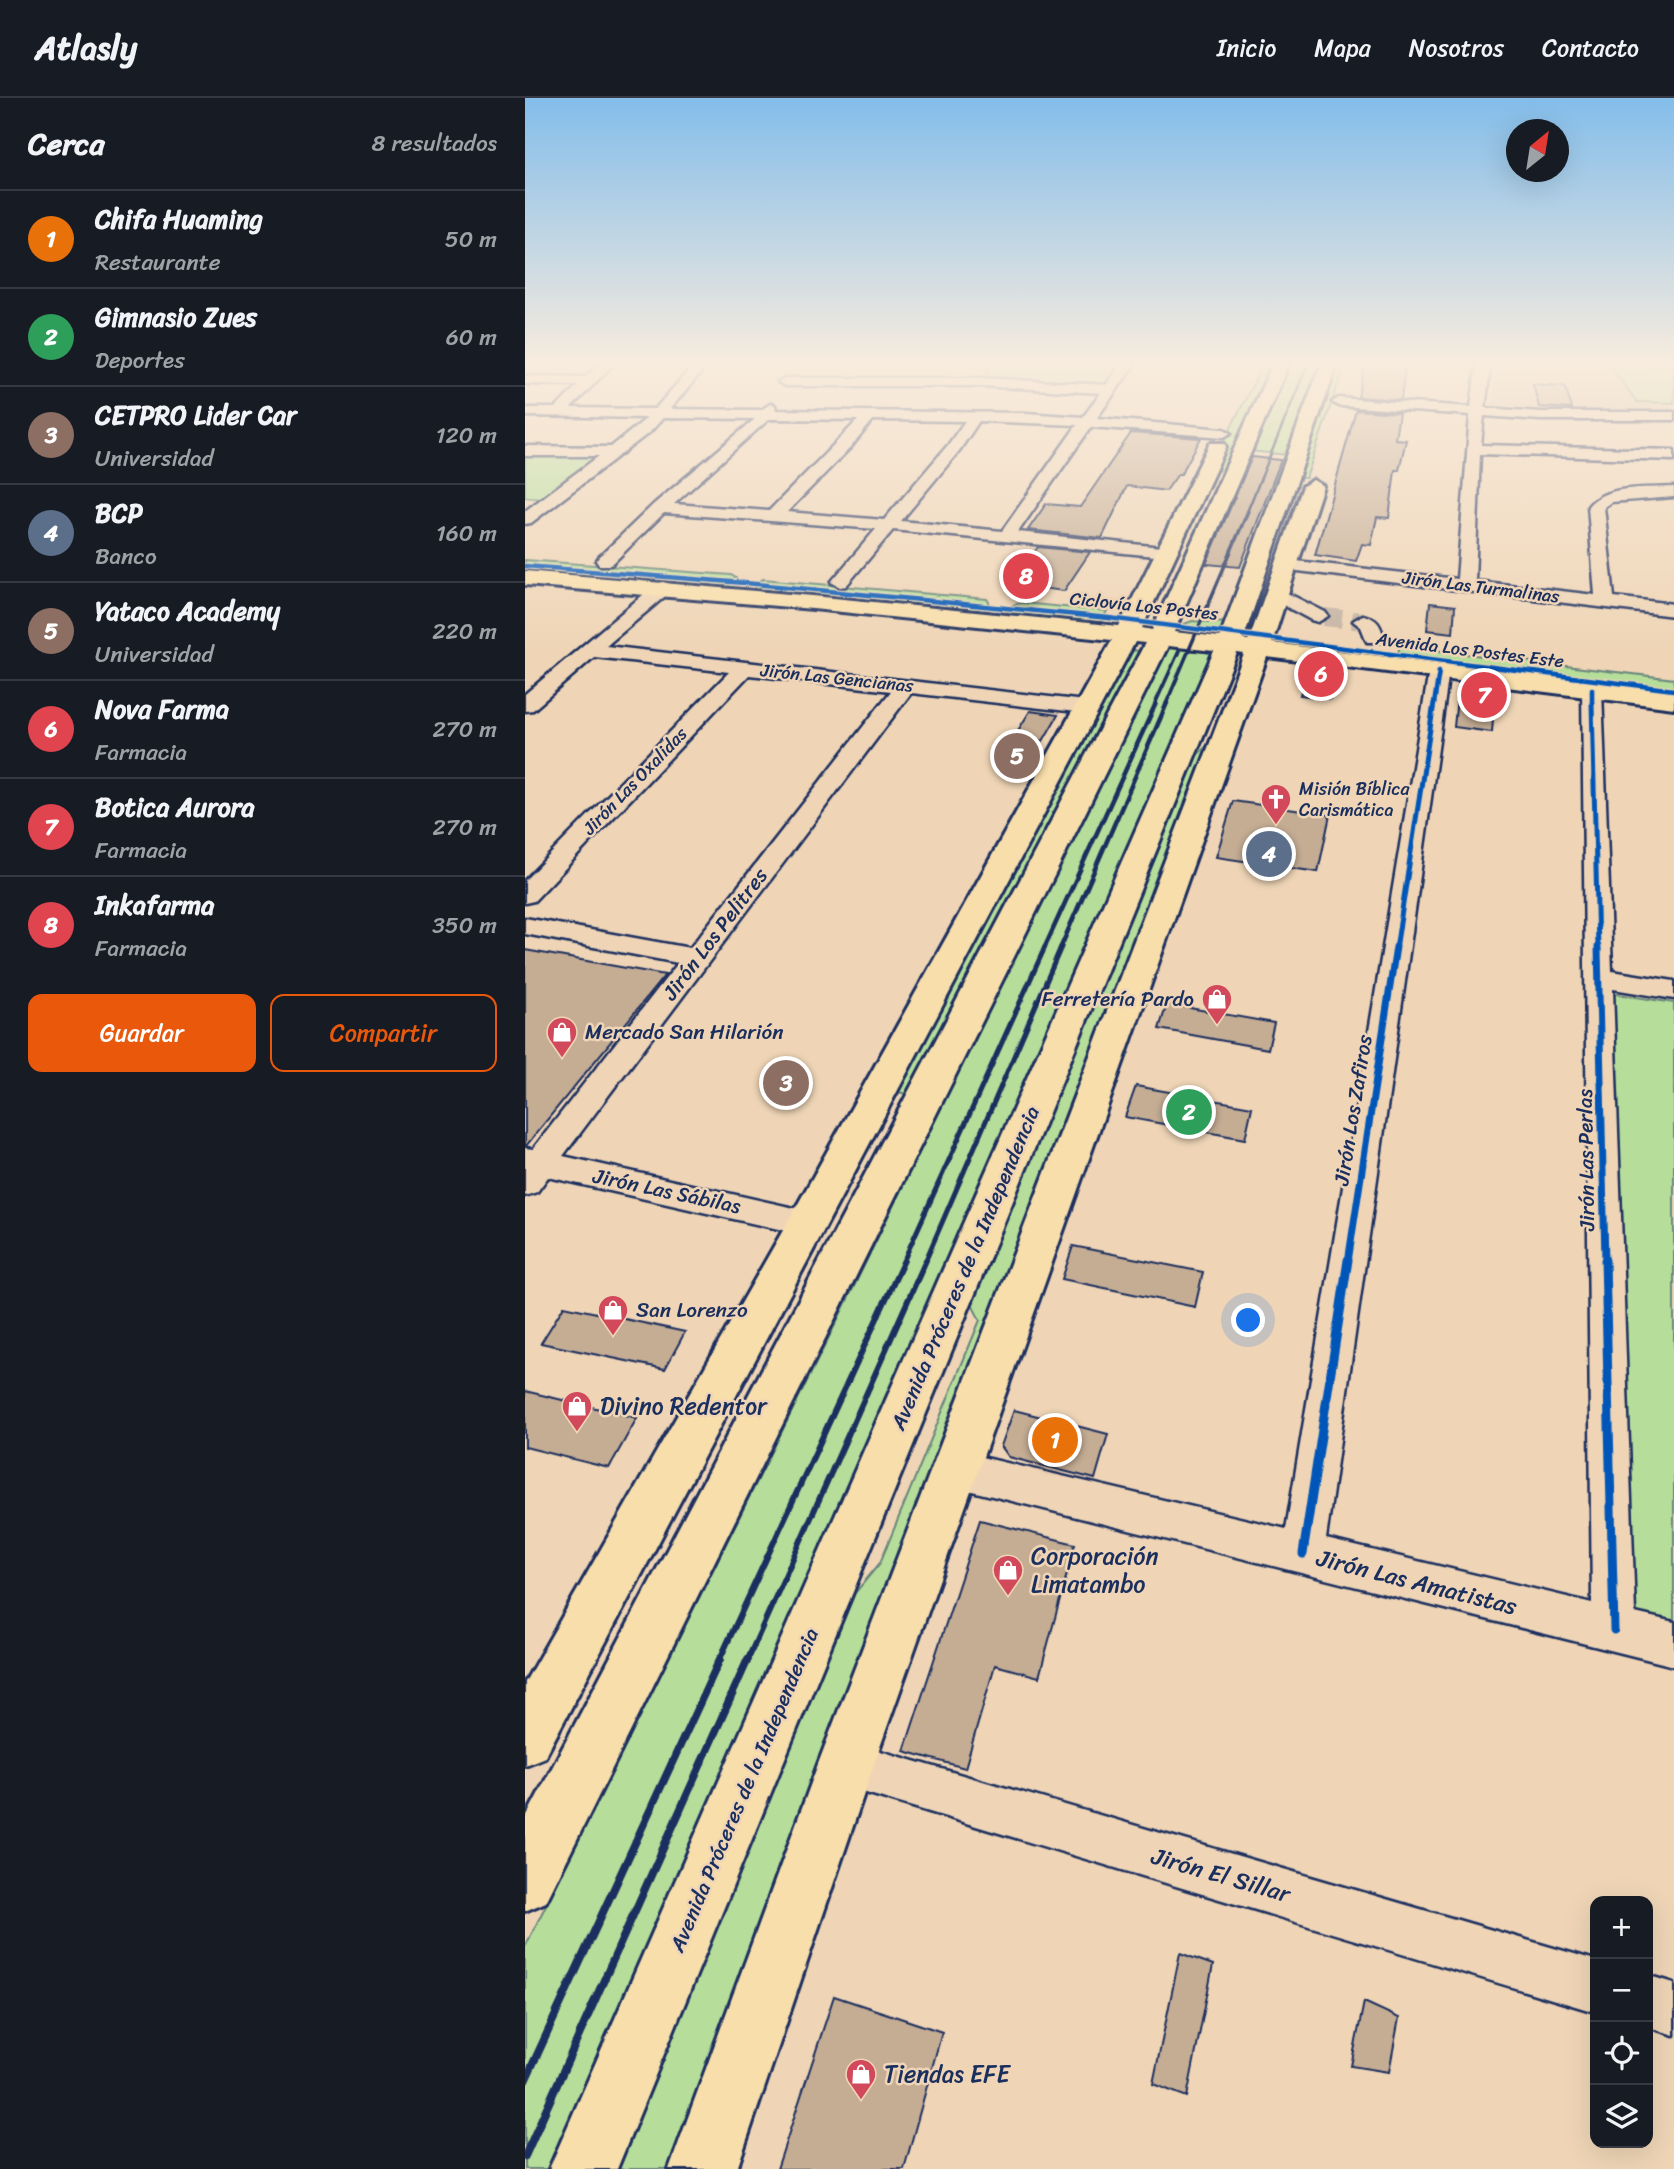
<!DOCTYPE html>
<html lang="es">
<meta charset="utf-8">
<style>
:root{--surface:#171b24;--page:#242831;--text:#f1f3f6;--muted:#9ea1a6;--line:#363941;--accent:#ea580c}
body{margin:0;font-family:Sriracha,sans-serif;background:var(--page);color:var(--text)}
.controls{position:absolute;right:21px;bottom:21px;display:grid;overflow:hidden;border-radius:14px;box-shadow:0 7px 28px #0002}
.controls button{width:63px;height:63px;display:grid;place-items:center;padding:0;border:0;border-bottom:2px solid var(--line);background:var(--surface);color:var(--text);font:35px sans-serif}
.compass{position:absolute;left:981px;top:21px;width:63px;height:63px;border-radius:50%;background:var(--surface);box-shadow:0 7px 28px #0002;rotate:30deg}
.you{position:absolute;left:724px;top:1223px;width:24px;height:24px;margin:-18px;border:5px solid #fff;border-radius:50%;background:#1a73e8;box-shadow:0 0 0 10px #1a73e833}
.badge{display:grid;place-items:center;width:46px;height:46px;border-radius:50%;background:var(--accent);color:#fff;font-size:23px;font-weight:700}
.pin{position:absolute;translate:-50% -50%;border:4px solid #fff;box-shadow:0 2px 7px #0006}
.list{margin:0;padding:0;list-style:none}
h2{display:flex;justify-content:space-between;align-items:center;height:91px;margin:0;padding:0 28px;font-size:30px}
h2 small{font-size:23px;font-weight:400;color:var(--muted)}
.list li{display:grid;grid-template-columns:46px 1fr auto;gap:21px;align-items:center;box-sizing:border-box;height:98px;padding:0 28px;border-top:2px solid var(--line)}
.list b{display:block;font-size:26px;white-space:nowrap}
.list p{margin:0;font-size:23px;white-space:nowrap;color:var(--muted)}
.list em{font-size:23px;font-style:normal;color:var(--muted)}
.actions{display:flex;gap:14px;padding:21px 28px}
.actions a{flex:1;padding:16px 0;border:2px solid var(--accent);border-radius:14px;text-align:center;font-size:24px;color:var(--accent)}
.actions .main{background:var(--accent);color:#fff}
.icon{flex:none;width:38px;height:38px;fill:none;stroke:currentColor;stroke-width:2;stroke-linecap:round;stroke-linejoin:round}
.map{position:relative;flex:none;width:1149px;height:2071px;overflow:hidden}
header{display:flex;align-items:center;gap:42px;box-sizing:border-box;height:98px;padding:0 35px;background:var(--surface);border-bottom:2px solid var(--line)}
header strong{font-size:33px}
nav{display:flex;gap:38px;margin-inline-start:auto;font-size:24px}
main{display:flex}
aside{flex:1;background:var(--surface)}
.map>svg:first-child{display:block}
.built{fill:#dec6aa}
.green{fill:#b6de9a;stroke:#68867c;stroke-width:2}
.building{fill:#c5ad94;stroke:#1b2f5e;stroke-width:2}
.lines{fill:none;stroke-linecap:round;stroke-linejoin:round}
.minor-tunnel{stroke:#c5b4a4;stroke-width:18;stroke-dasharray:18 10;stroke-linecap:butt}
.minor-casing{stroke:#1b2f5e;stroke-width:5}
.major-casing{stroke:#1b2f5e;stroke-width:6}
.minor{fill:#efd5b6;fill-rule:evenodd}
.major{fill:#f8deab;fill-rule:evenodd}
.rail-far5{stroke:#1b2f5e;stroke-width:2.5}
.rail-far4{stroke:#1b2f5e;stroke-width:3.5}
.rail-far3{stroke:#1b2f5e;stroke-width:4.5}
.rail-far2{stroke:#1b2f5e;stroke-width:5}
.rail-far1{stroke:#1b2f5e;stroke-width:6}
.rail{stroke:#1b2f5e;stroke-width:8}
.cycleway-far3-casing{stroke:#efd5b6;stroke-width:7}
.cycleway-far2-casing{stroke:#efd5b6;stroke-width:9}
.cycleway-far1-casing{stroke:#efd5b6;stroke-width:11}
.cycleway-casing{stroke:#efd5b6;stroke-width:13}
.cycleway-far3{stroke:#0057b8;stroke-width:4.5}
.cycleway-far2{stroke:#0057b8;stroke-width:5}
.cycleway-far1{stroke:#0057b8;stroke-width:7}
.cycleway{stroke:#0057b8;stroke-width:9}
.labels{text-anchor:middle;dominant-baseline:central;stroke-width:5;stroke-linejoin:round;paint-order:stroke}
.far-street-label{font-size:18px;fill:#1b2f5e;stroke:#efd5b6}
.far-poi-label{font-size:18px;fill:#1b2f5e;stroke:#efd5b6;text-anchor:start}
.street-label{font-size:21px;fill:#1b2f5e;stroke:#efd5b6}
.poi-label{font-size:21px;fill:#1b2f5e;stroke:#efd5b6;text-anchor:start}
.near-poi-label{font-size:24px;fill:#1b2f5e;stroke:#efd5b6;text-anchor:start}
.near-street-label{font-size:24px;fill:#1b2f5e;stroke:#efd5b6}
</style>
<header>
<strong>Atlasly</strong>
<nav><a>Inicio</a><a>Mapa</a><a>Nosotros</a><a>Contacto</a></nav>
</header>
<main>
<aside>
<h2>Cerca<small>8 resultados</small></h2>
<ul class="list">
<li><span class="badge" style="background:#e8710a">1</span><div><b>Chifa Huaming</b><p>Restaurante</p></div><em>50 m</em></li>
<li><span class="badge" style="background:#2e9e5b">2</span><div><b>Gimnasio Zues</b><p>Deportes</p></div><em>60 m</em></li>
<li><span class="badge" style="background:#8d6e63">3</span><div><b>CETPRO Lider Car</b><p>Universidad</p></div><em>120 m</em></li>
<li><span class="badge" style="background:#5c6f8a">4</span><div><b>BCP</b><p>Banco</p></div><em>160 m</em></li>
<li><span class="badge" style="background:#8d6e63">5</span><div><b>Yataco Academy</b><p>Universidad</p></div><em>220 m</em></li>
<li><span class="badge" style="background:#e0444e">6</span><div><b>Nova Farma</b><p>Farmacia</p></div><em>270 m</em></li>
<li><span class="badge" style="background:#e0444e">7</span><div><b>Botica Aurora</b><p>Farmacia</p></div><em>270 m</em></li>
<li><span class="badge" style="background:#e0444e">8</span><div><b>Inkafarma</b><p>Farmacia</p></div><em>350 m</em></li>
</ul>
<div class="actions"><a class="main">Guardar</a><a>Compartir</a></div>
</aside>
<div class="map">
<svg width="1149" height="2071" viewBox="0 0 1149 2071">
<rect width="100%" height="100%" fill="#efd5b6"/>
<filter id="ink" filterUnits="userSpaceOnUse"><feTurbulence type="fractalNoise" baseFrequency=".0143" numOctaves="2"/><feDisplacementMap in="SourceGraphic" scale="14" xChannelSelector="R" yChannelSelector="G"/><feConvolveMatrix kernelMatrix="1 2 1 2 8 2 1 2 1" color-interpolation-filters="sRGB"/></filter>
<g filter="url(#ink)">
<path class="built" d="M971 263H1149V316L990 314 967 308Z"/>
<g class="green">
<path d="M0 263H81L63 281H0Z"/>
<path d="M466 263H600L582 289 460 283Z"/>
<path d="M740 263H750L698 373 684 372Z"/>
<path d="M765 263H799L763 357 724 353Z"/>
<path d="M810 263H821L781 380H770Z"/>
<path d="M1085 268 1149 269V305L1112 304Z"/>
<path d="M0 356H78L18 401 0 399Z"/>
<path d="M0 462 206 477 211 480 203 489 193 491 0 477Z"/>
<path d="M238 481 462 501 465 506 458 514 451 517 229 493 231 486Z"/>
<path d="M497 505 582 513 573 529 486 520 480 516 488 507Z"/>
<path d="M667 523 702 525C687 542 667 538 647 535L654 528Z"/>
<path d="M875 548 1149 581V597L871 562Z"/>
<path d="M640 549 688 555 28 2071H0V1849L321 1205Z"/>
<path d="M602 552 617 553 387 997 368 993Z"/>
<path d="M690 640 143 2071H91L330 1495 355 1465 455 1222 442 1197 670 659Z"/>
<path d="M1086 895 1149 905V1531L1111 1522Z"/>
</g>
<g class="building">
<path d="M841 263H881L876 302 833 299Z"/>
<path d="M1008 286 1040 288 1047 311 1014 309Z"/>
<path d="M831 312 874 315 870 341 881 342 874 372H870L864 420 852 419 846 447 837 446 831 463 790 457Z"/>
<path d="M606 335 676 340 656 376H653L641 393 602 388 577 440 503 432 521 406 555 409Z"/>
<path d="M727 359 756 362 715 469 681 466Z"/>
<path d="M513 449 565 454 539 493 485 486Z"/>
<path d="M905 505 930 508 928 535 902 532Z"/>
<path d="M783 570 812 574 805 601 775 597Z"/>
<path d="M933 590 970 594 967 634 929 629Z"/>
<path d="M505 613 533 617 518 643 489 639Z"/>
<path d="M708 703 805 717 793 774 691 759Z"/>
<path d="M0 852 140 877 1 1048 0 1047Z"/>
<path d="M642 906 749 925 743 951 634 931Z"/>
<path d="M611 988 727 1009 720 1041 600 1019Z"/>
<path d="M548 1148 678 1174 670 1209 537 1181Z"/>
<path d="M39 1208 160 1234 140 1271 16 1245Z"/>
<path d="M0 1293 112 1320 84 1370 0 1349Z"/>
<path d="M489 1312 583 1336 570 1381 484 1359 476 1348Z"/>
<path d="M455 1422 550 1446 514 1579 470 1567 440 1670 379 1653Z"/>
<path d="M655 1855 688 1867 662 1999 628 1986Z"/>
<path d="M309 1898 417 1934 379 2071H252Z"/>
<path d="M839 1904 874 1920 864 1974 826 1968Z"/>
</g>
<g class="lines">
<path class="minor-tunnel" d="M799 519 838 523"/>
<g class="minor-casing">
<g id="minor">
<path d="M77 263H91L46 310 130 311 172 263H186L145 311 236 312 245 306 250 307 251 312 501 315 558 319 576 295 455 288H260L253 284 260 280H455L581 287 598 263H612L572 320 699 331 706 335 699 339 566 329 493 434 646 450 649 454 640 459 368 432 321 488 315 489 306 484 351 431 139 415 86 467H74L71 463 74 459 129 406 230 321 138 320 125 334 6 425 0 426V413L74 358H0V348L86 349 122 320 0 318V310H31L53 287 0 286V278L61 279ZM244 321 333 322 244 413 149 406ZM348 322 440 323 423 347 359 422 262 414 327 348ZM454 323 552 327 477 433 376 423 434 353Z"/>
<path d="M952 263H966L960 310 1016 314H1149V322H1016L959 318 956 347 1149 352V362L955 356 950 483 1070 497 1063 408C1081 386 1122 391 1149 389V399L1086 404 1079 409 1089 499 1149 506V518L756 471 753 467 756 463 762 462 932 481 945 317 814 308 807 304 814 300 946 309Z"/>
<path d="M138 484 145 486 147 490 145 494 81 548 560 603 568 604 571 609 568 614 560 615 386 595 38 1058 296 1116 301 1125 296 1134 284 1138 23 1079 12 1094 0 1098V1050L8 1051 153 865 0 836V820L165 850 366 593 224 577 9 803 0 805V782L204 574 69 559 8 612 0 613V596L131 486Z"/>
<path d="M752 490 800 514 803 518 793 524 786 522 745 500 743 496Z"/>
<path d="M838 517C853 521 855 526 859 540L856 544H842L836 529 828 523Z"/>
<path d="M914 567 921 569 924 573 801 1441 1067 1505 1057 591 1060 587H1074L1077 591 1087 873 1149 883V901L1088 891 1110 1515 1149 1524V1568L431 1389 417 1384 411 1371 417 1358 431 1353 761 1431 904 573 907 569Z"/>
<path d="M321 1643 1070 1862V1914L321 1689 305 1682 298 1666 305 1650Z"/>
<path d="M1123 1877 1149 1885V1937L1123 1929Z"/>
</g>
</g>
<g class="major-casing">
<path id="major" d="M749 263H765L649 534 695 539 797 263H813L718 542H724L778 388 788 382 798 388 747 545 1149 594V610L742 559 349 1666 212 2071H144L293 1666 719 556 712 555 92 2071H24L689 553 643 548 21 1804 0 1813V1721L620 545 610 544 20 1659 0 1667V1584L269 1113 587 542 288 511 0 487V473L288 498 594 528 683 349 685 345H699L701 349 617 530 627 532Z"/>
</g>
<use href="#minor" class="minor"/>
<use href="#major" class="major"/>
<path class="rail-far5" d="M722 414 784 263"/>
<g class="rail-far4">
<path d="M630 606 654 553"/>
<path d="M641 606 723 413"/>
</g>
<g class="rail-far3">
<path d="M519 851 631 605"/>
<path d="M535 851 642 605"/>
</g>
<g class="rail-far2">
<path d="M378 1164 520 849"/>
<path d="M400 1164 536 849"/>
</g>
<g class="rail-far1">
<path d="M194 1563 379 1162"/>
<path d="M222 1563 401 1162"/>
</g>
<g class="rail">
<path d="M0 1983 195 1561"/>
<path d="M0 2058 223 1561"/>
</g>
<g class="cycleway-far3-casing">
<g id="cycleway-far3">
<path d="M0 468 220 485 584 520 1149 592"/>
<path d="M1067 591V606"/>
<path d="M909 606 914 573"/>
</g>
</g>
<g class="cycleway-far2-casing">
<g id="cycleway-far2">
<path d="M1067 605 1073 851"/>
<path d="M871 851 909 605"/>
</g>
</g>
<g class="cycleway-far1-casing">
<g id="cycleway-far1">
<path d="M1073 849 1080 1164"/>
<path d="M823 1164 871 849"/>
</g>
</g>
<g class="cycleway-casing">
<g id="cycleway">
<path d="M1080 1162 1089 1532"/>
<path d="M778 1456 823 1162"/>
</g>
</g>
<use href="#cycleway-far3" class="cycleway-far3"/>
<use href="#cycleway-far2" class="cycleway-far2"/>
<use href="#cycleway-far1" class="cycleway-far1"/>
<use href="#cycleway" class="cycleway"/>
</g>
</g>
<linearGradient id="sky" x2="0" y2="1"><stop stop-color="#83bdea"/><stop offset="0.48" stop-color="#f8ecde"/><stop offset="1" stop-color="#f8ecde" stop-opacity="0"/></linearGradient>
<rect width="1149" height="553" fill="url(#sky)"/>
<defs>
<g id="church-pin" transform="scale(1.575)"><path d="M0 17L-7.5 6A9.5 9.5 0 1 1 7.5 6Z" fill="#d1495b" stroke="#efd5b6"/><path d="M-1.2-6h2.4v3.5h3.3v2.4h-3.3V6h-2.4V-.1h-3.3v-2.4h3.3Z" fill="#fff"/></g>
<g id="shop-pin" transform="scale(1.575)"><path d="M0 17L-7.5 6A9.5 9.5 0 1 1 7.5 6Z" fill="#d1495b" stroke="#efd5b6"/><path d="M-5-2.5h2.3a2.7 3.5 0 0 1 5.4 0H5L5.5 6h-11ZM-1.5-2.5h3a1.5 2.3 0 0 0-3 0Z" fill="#fff"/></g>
</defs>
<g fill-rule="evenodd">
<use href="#church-pin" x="751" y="701"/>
<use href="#shop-pin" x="692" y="901"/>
<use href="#shop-pin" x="37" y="934"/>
<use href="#shop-pin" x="88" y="1212"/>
<use href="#shop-pin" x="52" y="1308"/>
<use href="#shop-pin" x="483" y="1472"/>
<use href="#shop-pin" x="336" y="1976"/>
</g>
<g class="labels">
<g class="far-street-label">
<text transform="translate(956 489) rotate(7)">Jirón Las Turmalinas</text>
<text transform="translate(619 508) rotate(6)">Ciclovía Los Postes</text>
<text transform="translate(945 552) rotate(7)">Avenida Los Postes Este</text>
<text transform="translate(312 580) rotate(6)">Jirón Las Gencianas</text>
<text transform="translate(110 683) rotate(-46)">Jirón Las Oxalidas</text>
</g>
<g class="far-poi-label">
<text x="774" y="691">Misión Bíblica<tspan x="774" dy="21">Carismática</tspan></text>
</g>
<g class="street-label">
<text transform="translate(190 836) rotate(-53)">Jirón Los Pelitres</text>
<text transform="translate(828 1012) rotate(-81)">Jirón Los Zafiros</text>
<text transform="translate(1061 1062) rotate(-91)">Jirón Las Perlas</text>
<text transform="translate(142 1093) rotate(12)">Jirón Las Sábilas</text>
<text transform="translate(440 1170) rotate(-67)">Avenida Próceres de la Independencia</text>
<text transform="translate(219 1692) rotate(-67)">Avenida Próceres de la Independencia</text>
</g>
<g class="poi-label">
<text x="669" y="901" text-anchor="end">Ferretería Pardo</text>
<text x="60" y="934">Mercado San Hilarión</text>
<text x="111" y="1212">San Lorenzo</text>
</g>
<g class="near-poi-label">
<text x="75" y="1308">Divino Redentor</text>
<text x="506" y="1458">Corporación<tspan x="506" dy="28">Limatambo</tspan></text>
<text x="359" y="1976">Tiendas EFE</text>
</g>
<g class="near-street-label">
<text transform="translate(892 1484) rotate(14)">Jirón Las Amatistas</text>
<text transform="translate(696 1777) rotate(16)">Jirón El Sillar</text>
</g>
</g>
</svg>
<div class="controls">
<button>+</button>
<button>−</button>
<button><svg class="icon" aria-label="locate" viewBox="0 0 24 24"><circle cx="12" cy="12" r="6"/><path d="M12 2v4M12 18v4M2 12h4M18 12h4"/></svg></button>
<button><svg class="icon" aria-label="layers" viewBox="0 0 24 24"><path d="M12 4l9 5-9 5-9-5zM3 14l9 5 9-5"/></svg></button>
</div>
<svg class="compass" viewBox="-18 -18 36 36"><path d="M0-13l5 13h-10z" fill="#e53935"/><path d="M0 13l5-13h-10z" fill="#9ea1a6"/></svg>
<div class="you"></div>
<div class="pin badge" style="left:530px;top:1342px;background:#e8710a">1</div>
<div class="pin badge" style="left:664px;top:1014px;background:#2e9e5b">2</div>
<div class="pin badge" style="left:261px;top:985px;background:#8d6e63">3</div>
<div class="pin badge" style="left:744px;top:756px;background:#5c6f8a">4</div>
<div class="pin badge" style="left:492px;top:658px;background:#8d6e63">5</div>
<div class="pin badge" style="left:796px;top:576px;background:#e0444e">6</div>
<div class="pin badge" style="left:959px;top:597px;background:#e0444e">7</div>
<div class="pin badge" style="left:501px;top:478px;background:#e0444e">8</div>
</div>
</main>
